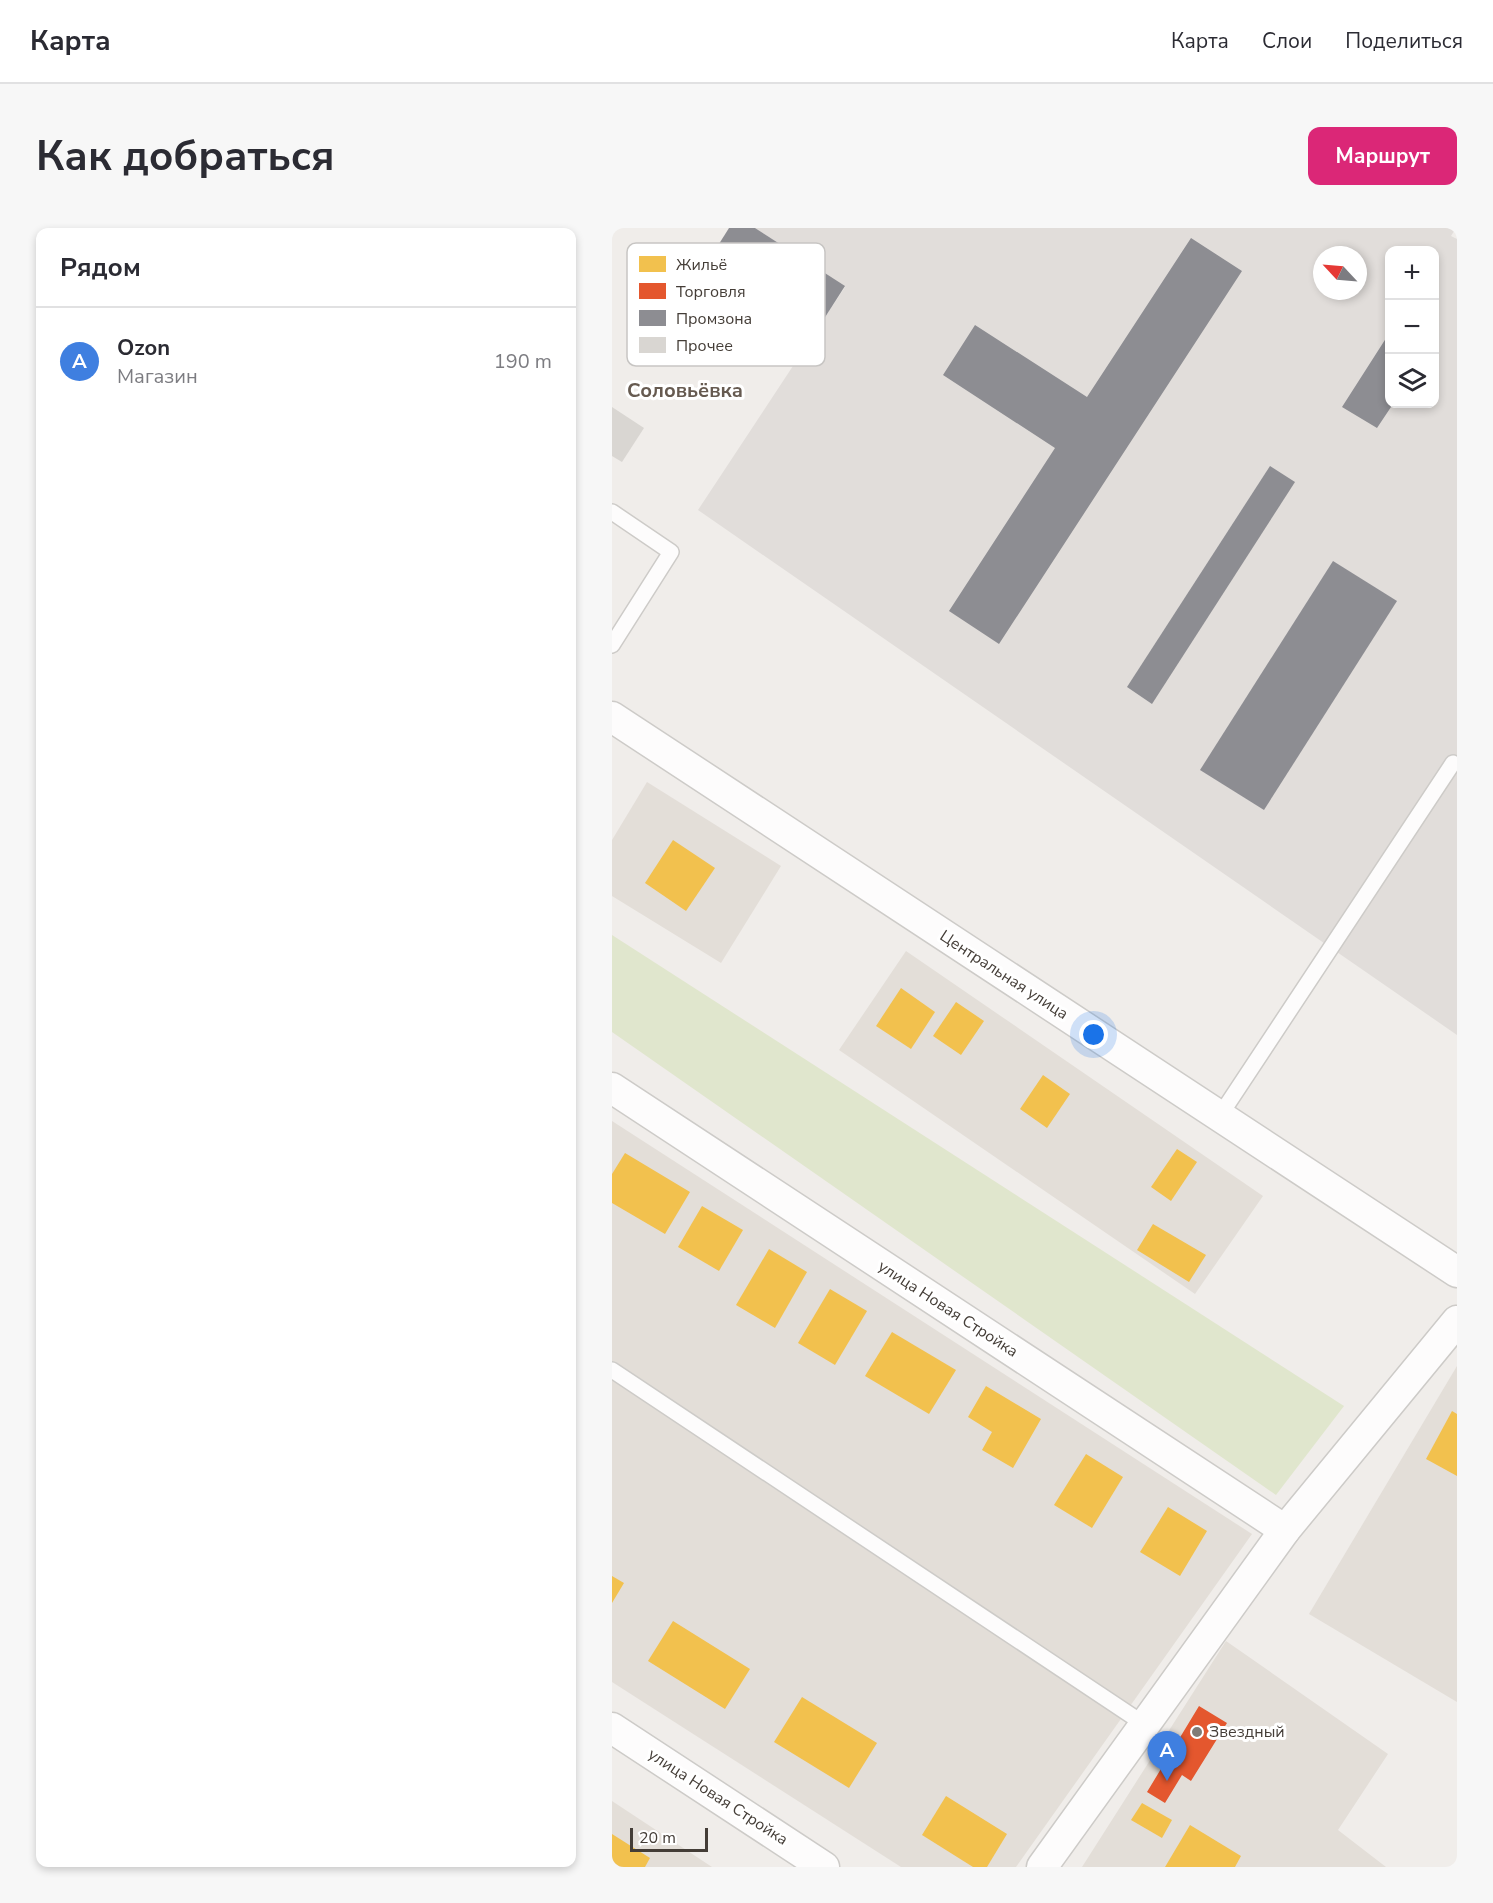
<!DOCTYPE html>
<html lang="ru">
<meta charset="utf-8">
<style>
:root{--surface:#fff;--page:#f7f7f7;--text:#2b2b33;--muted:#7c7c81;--line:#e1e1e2;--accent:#db2777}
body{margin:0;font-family:"Nunito Sans",sans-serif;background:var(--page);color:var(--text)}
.controls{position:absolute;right:18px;top:18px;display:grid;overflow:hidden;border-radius:12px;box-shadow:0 3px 9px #0003}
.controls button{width:54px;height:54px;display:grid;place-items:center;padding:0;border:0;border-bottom:2px solid var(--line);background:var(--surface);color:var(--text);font:30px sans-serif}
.compass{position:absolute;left:701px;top:18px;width:54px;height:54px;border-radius:50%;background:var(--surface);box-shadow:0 3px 9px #0003;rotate:296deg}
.scale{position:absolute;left:18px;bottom:15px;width:78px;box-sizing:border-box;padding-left:6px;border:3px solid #443d37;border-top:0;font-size:16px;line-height:21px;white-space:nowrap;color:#443d37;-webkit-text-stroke:4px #fff;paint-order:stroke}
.you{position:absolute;left:482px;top:807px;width:21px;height:21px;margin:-15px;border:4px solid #fff;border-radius:50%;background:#1a73e8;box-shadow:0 0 0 9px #1a73e833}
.badge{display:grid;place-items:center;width:39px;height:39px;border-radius:50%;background:var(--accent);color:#fff;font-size:20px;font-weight:700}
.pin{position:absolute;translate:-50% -50px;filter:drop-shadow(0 2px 3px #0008)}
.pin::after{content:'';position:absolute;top:32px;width:21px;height:18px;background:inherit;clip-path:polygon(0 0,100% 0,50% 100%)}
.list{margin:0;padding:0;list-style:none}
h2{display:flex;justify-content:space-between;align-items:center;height:78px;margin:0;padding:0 24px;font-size:26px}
h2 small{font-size:20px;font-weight:400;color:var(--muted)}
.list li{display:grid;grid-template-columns:39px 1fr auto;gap:18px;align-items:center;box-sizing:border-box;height:108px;padding:0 24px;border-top:2px solid var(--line)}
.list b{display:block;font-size:22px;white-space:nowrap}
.list p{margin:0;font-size:20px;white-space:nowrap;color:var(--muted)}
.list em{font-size:20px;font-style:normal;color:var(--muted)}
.icon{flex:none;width:33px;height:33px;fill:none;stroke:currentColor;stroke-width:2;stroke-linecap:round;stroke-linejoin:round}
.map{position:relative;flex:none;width:845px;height:1639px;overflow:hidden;border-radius:12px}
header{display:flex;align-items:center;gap:36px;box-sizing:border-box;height:84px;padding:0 30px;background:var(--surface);border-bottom:2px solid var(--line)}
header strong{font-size:28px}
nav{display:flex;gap:33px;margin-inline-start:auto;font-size:21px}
.intro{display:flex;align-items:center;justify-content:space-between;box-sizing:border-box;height:144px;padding:0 36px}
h1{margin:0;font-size:42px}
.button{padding:15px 27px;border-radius:12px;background:var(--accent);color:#fff;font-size:21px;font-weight:700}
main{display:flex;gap:36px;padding:0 36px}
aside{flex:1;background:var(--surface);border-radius:12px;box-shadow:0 3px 9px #0003}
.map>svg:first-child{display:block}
.residential{fill:#e3ded8}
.industrial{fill:#e1ddda;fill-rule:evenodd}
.green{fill:#e0e6cd}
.homes{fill:#f2c14e}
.shops{fill:#e4572e}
.industry{fill:#8d8d92}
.building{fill:#d9d6d2}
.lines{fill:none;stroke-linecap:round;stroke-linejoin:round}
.lane-casing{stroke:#cdcbc8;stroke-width:18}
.street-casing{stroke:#cdcbc8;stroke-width:33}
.lane{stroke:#fdfcfc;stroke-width:15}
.street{stroke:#fdfcfc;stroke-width:30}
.poi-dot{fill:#807b76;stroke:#fff;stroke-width:2}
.labels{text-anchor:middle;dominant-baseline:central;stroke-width:6;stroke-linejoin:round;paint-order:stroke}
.street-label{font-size:16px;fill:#443d37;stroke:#fff}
.poi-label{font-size:16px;fill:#443d37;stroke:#fff;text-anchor:start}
.quarter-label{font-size:20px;font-weight:bold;fill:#665a50;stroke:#fff}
.key{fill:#fff;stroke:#c7c5c3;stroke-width:1.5}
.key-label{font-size:16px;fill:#443d37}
</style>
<header>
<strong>Карта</strong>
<nav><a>Карта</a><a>Слои</a><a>Поделиться</a></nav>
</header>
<div class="intro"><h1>Как добраться</h1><a class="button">Маршрут</a></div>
<main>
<aside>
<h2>Рядом<small></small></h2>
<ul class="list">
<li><span class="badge" style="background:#3f7fe0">A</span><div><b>Ozon</b><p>Магазин</p></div><em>190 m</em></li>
</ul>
</aside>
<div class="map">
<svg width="845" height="1639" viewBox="0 0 845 1639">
<rect width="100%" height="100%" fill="#f0edea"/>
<g class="residential">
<path d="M35 554 169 638 109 735 0 668V612Z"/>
<path d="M294 723 651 968 583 1066 227 822Z"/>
<path d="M0 893 640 1306 404 1639H289L0 1454Z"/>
<path d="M845 1138V1474L697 1386Z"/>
<path d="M614 1413 776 1526 726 1602 774 1639H470Z"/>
<path d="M0 1573 100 1639H0Z"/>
</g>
<path class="industrial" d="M143 0H844L839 8 845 11V807L86 282 233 59ZM778 22H822V176H778ZM710 27H746V63H710Z"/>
<path class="green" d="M0 707 732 1178 664 1267 0 804Z"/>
<g class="homes">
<path d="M61 612 103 640 74 683 33 655Z"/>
<path d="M289 760 323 784 299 821 264 798Z"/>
<path d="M344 774 372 793 349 827 321 808Z"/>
<path d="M431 847 458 866 435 900 408 881Z"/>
<path d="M565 921 585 934 559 973 539 959Z"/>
<path d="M13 925 78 964 53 1006 0 975V946Z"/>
<path d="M90 978 131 1002 107 1043 66 1019Z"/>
<path d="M541 996 594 1027 577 1054 525 1022Z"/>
<path d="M157 1021 195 1044 163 1100 124 1077Z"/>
<path d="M218 1061 255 1083 223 1137 186 1115Z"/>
<path d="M280 1104 344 1142 317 1186 253 1148Z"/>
<path d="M374 1158 429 1191 401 1240 370 1222 380 1204 356 1189Z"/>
<path d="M840 1183 845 1186V1248L814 1231Z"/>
<path d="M474 1226 511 1249 480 1300 442 1277Z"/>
<path d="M556 1279 595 1303 568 1348 528 1324Z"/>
<path d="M0 1348 12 1355 0 1375Z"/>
<path d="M61 1393 138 1441 113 1481 36 1433Z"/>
<path d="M190 1469 265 1515 237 1560 162 1514Z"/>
<path d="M334 1568 395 1606 375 1639H361L310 1607Z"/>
<path d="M530 1575 560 1592 550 1610 519 1592Z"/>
<path d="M578 1597 629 1628 623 1639H553Z"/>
<path d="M0 1606 38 1630 33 1639H0Z"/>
</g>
<path class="shops" d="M587 1478 615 1495 579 1553 570 1547 553 1575 535 1564Z"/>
<g class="industry">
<path d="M117 0H143L233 58 203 105 95 35Z"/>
<path d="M579 10 630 43 387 416 337 383 443 220 331 147 363 97 475 169Z"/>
<path d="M778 104V176H781L765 200 730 179Z"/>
<path d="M658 238 683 254 540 476 515 459Z"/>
<path d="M721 333 785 373 652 582 588 542Z"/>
</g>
<path class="building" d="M0 179 32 200 10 234 0 228Z"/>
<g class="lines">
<g class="lane-casing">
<g id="lane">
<path d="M0 284 59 324 0 417"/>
<path d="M607 889 841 535"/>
<path d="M0 1142 532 1496"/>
</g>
</g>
<g class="street-casing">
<g id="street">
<path d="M0 489 845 1044"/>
<path d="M0 860 673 1302"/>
<path d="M0 1500 212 1639"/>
<path d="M430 1639 673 1302 845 1093"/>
</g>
</g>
<use href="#lane" class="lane"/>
<use href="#street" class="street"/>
</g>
<circle class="poi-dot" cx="585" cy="1504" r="6"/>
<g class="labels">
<g class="street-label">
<text transform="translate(392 747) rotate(33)">Центральная улица</text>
<text transform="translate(336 1081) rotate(33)">улица Новая Стройка</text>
<text transform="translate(106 1569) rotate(33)">улица Новая Стройка</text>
</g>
<g class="poi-label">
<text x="597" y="1504">Звездный</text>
</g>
<g class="quarter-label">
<text x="73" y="162">Соловьёвка</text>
</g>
</g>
<rect x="15" y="15" width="198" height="123" rx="9" class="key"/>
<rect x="27" y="28" width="27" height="16" fill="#f2c14e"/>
<rect x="27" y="55" width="27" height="16" fill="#e4572e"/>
<rect x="27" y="82" width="27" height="16" fill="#8d8d92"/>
<rect x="27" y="109" width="27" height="16" fill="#d9d6d2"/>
<g class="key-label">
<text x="64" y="42">Жильё</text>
<text x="64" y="69">Торговля</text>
<text x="64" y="96">Промзона</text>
<text x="64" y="123">Прочее</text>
</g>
</svg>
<div class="controls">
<button>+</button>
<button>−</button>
<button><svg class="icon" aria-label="layers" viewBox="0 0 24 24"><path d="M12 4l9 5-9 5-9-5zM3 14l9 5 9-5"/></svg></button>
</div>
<svg class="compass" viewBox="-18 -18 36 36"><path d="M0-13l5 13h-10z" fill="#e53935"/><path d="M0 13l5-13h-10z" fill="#7c7c81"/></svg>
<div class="scale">20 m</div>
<div class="you"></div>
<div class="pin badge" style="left:555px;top:1553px;background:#3f7fe0">A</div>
</div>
</main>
